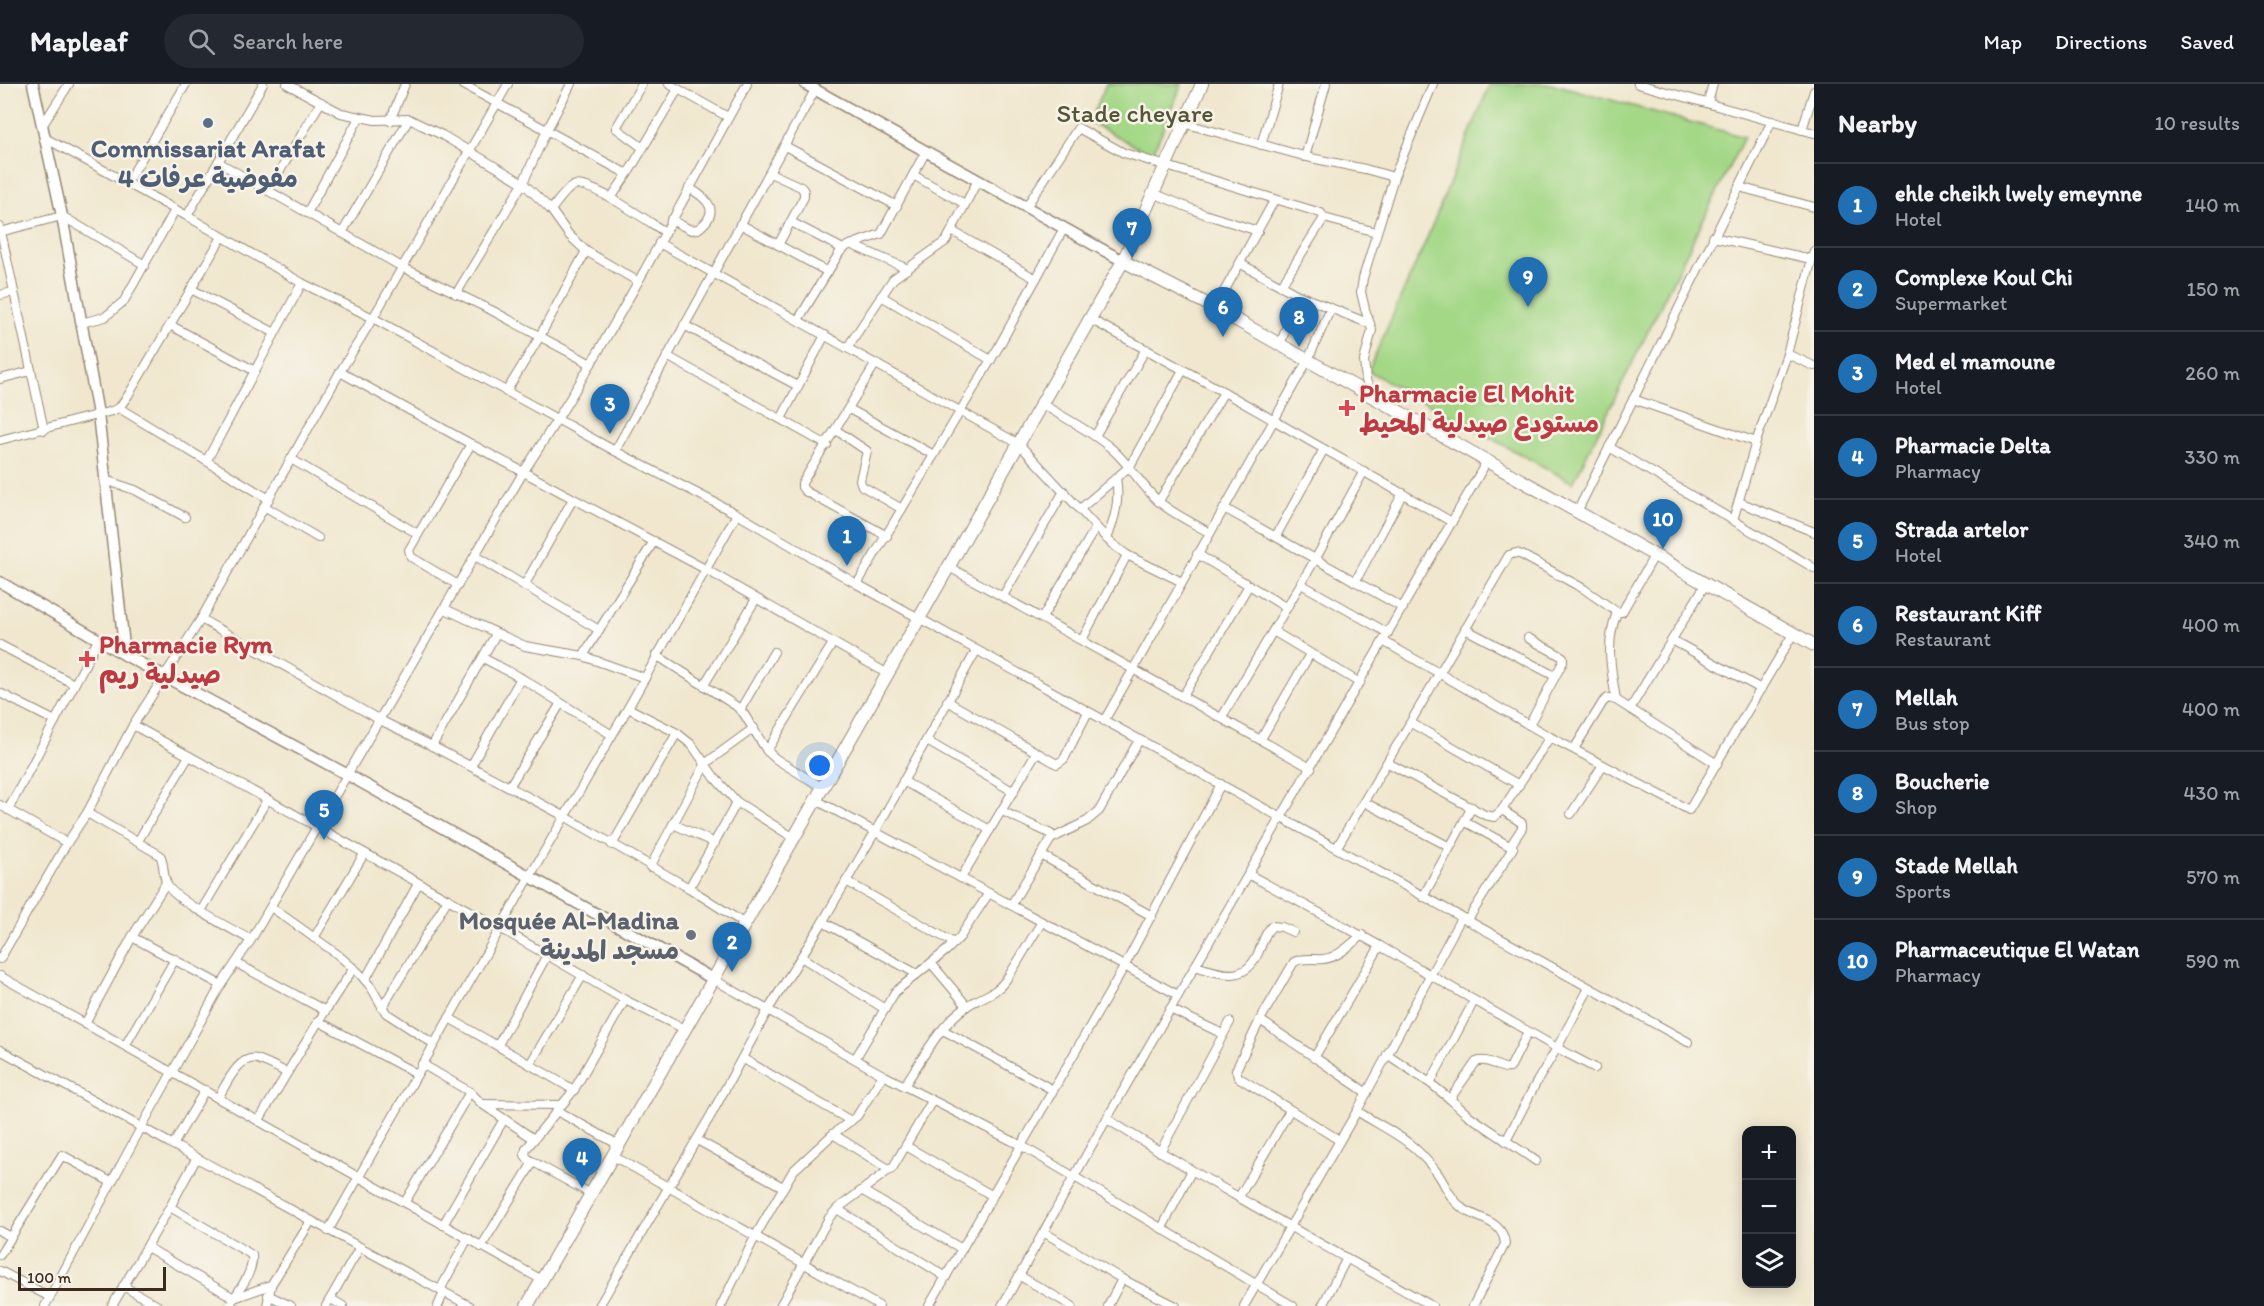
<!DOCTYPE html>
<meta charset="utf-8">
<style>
:root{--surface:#171b24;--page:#242831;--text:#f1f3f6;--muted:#9ea1a6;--line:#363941;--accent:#1f6fb2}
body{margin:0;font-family:Itim,"Playpen Sans Arabic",sans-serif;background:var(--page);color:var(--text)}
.controls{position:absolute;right:18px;bottom:18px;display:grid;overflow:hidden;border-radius:12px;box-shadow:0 3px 15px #0003}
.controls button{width:54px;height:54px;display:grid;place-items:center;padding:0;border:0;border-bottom:2px solid var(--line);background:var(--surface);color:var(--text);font:30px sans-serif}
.scale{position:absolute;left:18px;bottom:15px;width:148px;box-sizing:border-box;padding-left:6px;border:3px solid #3b2a1e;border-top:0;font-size:16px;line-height:21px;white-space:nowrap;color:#3b2a1e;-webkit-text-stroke:4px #f7f3e8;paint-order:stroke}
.you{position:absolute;left:820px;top:682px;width:21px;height:21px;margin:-15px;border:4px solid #fff;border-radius:50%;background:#1a73e8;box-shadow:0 0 0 9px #1a73e833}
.badge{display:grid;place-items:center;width:39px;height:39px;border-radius:50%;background:var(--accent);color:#fff;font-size:20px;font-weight:700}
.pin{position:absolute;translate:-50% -50px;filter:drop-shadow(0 2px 3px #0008)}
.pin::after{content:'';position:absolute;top:32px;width:21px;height:18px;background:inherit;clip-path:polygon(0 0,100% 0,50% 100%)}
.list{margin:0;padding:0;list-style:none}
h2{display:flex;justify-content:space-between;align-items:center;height:78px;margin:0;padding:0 24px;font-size:26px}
h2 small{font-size:20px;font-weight:400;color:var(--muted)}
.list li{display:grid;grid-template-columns:39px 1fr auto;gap:18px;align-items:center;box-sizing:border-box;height:84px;padding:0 24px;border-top:2px solid var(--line)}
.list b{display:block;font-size:22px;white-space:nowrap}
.list p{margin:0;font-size:20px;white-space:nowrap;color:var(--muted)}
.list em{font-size:20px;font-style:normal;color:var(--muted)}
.icon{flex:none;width:33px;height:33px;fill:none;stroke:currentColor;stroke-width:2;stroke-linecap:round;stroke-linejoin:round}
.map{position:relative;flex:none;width:1814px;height:1222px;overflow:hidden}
header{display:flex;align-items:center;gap:36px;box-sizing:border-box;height:84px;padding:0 30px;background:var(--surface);border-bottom:2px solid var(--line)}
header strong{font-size:28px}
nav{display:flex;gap:33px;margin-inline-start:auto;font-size:21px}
.search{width:420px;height:54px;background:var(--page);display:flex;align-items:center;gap:15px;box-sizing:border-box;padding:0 21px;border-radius:33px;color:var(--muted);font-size:22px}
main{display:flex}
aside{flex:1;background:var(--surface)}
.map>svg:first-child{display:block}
.green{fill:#a4d887;stroke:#708152;stroke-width:1.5}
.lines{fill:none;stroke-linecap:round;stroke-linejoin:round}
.minor-casing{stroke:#968876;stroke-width:10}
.tertiary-casing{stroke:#968876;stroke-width:13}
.secondary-casing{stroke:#968876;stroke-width:14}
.minor{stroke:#fff;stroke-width:8}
.tertiary{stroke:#fff;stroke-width:10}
.secondary{stroke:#fff;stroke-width:12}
.service-dot{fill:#5c6f8a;stroke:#f7f3e8;stroke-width:2}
.health-dot{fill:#e0444e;stroke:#f7f3e8;stroke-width:2}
.worship-dot{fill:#6b7280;stroke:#f7f3e8;stroke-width:2}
.labels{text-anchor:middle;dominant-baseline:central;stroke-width:5;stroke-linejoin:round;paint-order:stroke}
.park-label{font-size:26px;fill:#555638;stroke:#f7f3e8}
.service-label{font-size:26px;font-weight:bold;fill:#4e5e75;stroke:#f7f3e8}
.health-label{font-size:26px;font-weight:bold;fill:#be3a42;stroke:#f7f3e8;text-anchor:start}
.worship-label{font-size:26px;font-weight:bold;fill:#5b616d;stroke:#f7f3e8;text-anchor:end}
</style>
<header>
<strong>Mapleaf</strong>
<div class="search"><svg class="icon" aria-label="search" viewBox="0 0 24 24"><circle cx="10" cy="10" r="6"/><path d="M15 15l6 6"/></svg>Search here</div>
<nav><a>Map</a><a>Directions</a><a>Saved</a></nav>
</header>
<main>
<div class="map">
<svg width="1814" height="1222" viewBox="0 0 1814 1222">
<rect width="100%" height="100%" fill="#f7f3e8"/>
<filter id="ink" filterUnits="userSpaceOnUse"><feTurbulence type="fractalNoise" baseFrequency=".0167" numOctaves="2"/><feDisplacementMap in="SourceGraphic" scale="12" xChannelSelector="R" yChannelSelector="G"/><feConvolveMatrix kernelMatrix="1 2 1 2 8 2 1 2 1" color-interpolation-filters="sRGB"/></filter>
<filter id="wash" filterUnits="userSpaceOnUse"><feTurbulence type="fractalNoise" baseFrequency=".008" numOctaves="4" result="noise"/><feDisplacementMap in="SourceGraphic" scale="24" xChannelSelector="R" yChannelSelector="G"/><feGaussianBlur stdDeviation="1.35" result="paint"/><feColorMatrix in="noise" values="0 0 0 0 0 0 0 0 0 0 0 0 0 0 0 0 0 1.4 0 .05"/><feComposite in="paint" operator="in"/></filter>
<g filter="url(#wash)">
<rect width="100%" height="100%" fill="#f0e7ce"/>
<g class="green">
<path d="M1106 0H1182L1152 71 1090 38Z"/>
<path d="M1490 0H1554L1744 53 1573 399 1368 287 1425 159Z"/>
</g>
</g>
<g filter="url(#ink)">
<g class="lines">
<g class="minor-casing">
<g id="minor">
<path d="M287 0 341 29 375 36 409 35 442 51 523 99 551 126 569 151 586 167 637 197"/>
<path d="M462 0 627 90"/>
<path d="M642 0 616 44 643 64"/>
<path d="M669 0 728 33"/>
<path d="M1638 0 1814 49"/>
<path d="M1708 19 1713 0"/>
<path d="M390 37 405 0"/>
<path d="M1183 39 1311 74 1365 85 1394 93"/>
<path d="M42 42 69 0"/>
<path d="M1802 46 1814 7"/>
<path d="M45 54 187 132 302 199 373 234 615 367 737 430 857 500 1688 958"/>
<path d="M1261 61 1279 0"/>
<path d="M785 62 897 122"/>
<path d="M1305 73 1326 0"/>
<path d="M218 78 402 183 491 226 591 280"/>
<path d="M770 89 801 103 804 107V113L778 161"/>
<path d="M913 91 965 120"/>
<path d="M127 99 186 0"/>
<path d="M1739 103 1814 123"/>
<path d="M268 107 321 18"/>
<path d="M1153 109 1204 130 1258 147"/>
<path d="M611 114 630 86 678 5"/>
<path d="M1026 123 1078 44 1124 69 1275 115"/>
<path d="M551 126C557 119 564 107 573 102 589 95 649 138 665 148"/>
<path d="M307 129 359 34"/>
<path d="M187 132 263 0"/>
<path d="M1324 134 1376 148"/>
<path d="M671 136 691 146 698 145C721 128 709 115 689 104"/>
<path d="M791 138 843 165"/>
<path d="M740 140 828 188"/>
<path d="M0 143 44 346"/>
<path d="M952 147 1036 195"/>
<path d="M0 148 62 132 145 181"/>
<path d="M342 149 409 35"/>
<path d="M1713 153 1811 175"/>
<path d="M659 159 1019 360 1111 459 1127 471 1182 498"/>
<path d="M852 161 908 185"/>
<path d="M1814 167 1787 270 1814 282"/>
<path d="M1241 180 1298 211 1370 240"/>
<path d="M191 205 275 249"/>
<path d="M456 210 523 99 547 46 571 0"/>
<path d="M0 211 13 208"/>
<path d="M881 212 991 276"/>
<path d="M1215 224 1275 115 1321 129 1324 134 1281 202"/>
<path d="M1090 235 1224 308 1452 438"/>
<path d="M798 236 840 168 847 162 881 150 926 67"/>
<path d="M81 239 105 233 124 217 175 126"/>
<path d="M170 241 255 287"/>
<path d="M684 241 798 302"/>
<path d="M1280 261 1298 211"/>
<path d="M847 264 893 195 946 157 978 96"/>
<path d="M667 272 827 361"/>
<path d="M876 279 802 399V403L805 407 887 452"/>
<path d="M340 288 471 360 705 485 888 590"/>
<path d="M0 295 31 287"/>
<path d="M506 308 539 254 586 167"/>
<path d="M1372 312 1366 296 1364 277 1372 246 1365 225 1361 208 1363 194 1394 93 1433 0"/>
<path d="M1633 315 1756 358 1733 436"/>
<path d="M1042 320C1065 334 1091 347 1112 365 1130 381 1141 401 1158 417 1173 430 1193 439 1210 449"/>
<path d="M119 324 269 415"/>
<path d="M849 325 934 371"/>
<path d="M781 335 825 251"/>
<path d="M836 346 867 367 860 396 862 402 902 425"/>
<path d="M1095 352 1146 265"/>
<path d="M0 356 112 327 119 324 129 310 222 153"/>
<path d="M1756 358 1787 270"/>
<path d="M1609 363 1814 484"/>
<path d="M615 367 815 6"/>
<path d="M291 375 418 450"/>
<path d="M207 376 302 199"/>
<path d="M105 396 135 406 185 433"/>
<path d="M1159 417 1224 308"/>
<path d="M1739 418 1814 448"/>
<path d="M264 422 318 454"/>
<path d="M1224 424 1403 524"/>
<path d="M1080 425 1130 382 1183 286"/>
<path d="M1577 428 1772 37"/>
<path d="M1276 452 1324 365"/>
<path d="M1107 455C1115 434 1120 416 1116 394"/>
<path d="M1197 470 1287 524"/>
<path d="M475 472 599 546"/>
<path d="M949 483 1311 684"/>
<path d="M1355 498 1403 409"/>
<path d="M857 500 998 264 1064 144"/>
<path d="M1301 500 1388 549"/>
<path d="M458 501 411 473 409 466 471 360"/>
<path d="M524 502 573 415"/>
<path d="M1003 512 1064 407"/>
<path d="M445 525 525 562 583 572 645 594"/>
<path d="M1042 534 1096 443"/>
<path d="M201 535 380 636 432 662 566 733 689 804 745 840"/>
<path d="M1465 545 1555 592"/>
<path d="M1273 547 1360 599"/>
<path d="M1528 554 1563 573V578L1529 641"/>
<path d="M1082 556 1127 471"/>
<path d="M1672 556 1761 605"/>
<path d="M1383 557 1550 653 1689 726 1793 550"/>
<path d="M0 561 74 600"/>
<path d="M656 571 736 622 744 630 767 667 776 675 823 704"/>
<path d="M583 572 654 457"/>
<path d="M483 574 521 594 612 651"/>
<path d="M704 601 756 515"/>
<path d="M0 609 55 637"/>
<path d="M1183 612 1249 501"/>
<path d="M1616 616C1611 582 1605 561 1617 528"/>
<path d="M947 617 1057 680 1064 675 1088 628"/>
<path d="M628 624 677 649 692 661 715 694 737 718 794 754"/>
<path d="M1630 625 1705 501"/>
<path d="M740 626 774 568"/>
<path d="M1222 633 1316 474 1364 387"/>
<path d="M1104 637 1308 276 1331 224"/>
<path d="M1411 639 1519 701"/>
<path d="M133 641 500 844 625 916 686 946"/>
<path d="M1261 655 1310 570"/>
<path d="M927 657 1014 708"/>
<path d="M432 662 496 550"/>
<path d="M1574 665 1603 618 1608 614 1616 616 1717 680"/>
<path d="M767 667 833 559"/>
<path d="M1388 679 1485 731 1494 733 1502 726 1550 653"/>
<path d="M471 682 521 594"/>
<path d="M903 697 990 746"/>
<path d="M509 703 561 619"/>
<path d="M816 716 1178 911"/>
<path d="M1364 718 1450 763"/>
<path d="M0 721 67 759"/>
<path d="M8 726 98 556"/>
<path d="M1502 726 1522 739V744L1511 761"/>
<path d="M1002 727 1051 750V755L1011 821"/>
<path d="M87 729 160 771C165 780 162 793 168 802 176 817 234 846 251 856"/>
<path d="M1571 730 1603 681"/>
<path d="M1464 737 1513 764 1467 837"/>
<path d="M673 740 715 759"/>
<path d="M1051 755 1087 737 1099 727 1139 656"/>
<path d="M138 757 189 672"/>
<path d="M612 761 677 649"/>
<path d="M1337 763 1509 471 1516 469 1522 471 1584 505 1617 528H1622L1654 472"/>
<path d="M1041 771 1152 832"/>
<path d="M650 783 706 679 754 644"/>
<path d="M1250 791 1380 862 1557 964 1589 904"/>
<path d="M961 794 1036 669"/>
<path d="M846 797 954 859"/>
<path d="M689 804 737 718"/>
<path d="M1423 813 1472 723"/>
<path d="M271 823 337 870 359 889 371 903 386 929 434 960"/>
<path d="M201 827 267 716"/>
<path d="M823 838 917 890"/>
<path d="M132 853 221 901"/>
<path d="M314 854 364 770"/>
<path d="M801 873 885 925"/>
<path d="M0 875 67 759 87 729 133 641 201 535 340 288 373 234 508 0"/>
<path d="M236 879 324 926"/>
<path d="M931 879 967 922"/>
<path d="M1195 882C1222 890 1246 900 1259 867 1263 858 1265 848 1272 842L1282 843 1293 848"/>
<path d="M0 892 542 1196"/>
<path d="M713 895 883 991 1022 1062 1293 1222"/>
<path d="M365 896 418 800"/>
<path d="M382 924 448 815"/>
<path d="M1170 925 1223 950"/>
<path d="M449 934 574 1006"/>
<path d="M1260 936 1367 1009"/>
<path d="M318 937 417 990"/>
<path d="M85 940 132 853 166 799"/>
<path d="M943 946 1053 1006"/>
<path d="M498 961 547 871"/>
<path d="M125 962 175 875"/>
<path d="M0 966C157 1051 312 1139 470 1222"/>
<path d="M1387 970 1430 999 1474 917"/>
<path d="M742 974 851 1037"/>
<path d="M1314 974 1380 862"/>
<path d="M855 975 895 908 947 866 960 853 989 809"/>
<path d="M422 980 470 1008 482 1020 534 1055"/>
<path d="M530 980 583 891"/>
<path d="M1430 999 1450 1015 1476 978C1492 973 1497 986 1510 984L1528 948"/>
<path d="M904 1002C922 976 940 940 967 922 980 913 995 911 1005 897 1019 878 1029 857 1042 838"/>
<path d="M218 1014C226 1001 239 970 257 975 267 978 278 984 287 989"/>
<path d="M1450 1015 1468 1031 1536 1077"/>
<path d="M483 1020 561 1021"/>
<path d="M557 1027 619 1061"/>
<path d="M1357 1027C1375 1039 1396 1048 1412 1062 1420 1068 1428 1078 1435 1086 1445 1098 1448 1113 1461 1123 1477 1136 1503 1135 1505 1160L1473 1222"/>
<path d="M1107 1035C1213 1101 1323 1161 1432 1222"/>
<path d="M259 1036C290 985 319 933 354 884"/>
<path d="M833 1050 890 1086"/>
<path d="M697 1056 783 1103"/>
<path d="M1339 1056 1238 993 1236 986 1260 936 1294 878C1304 873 1312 876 1323 875 1338 874 1351 860 1362 851"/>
<path d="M1506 1057 1536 999 1557 964 1595 984"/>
<path d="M173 1061 205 1006"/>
<path d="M906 1062 993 1112"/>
<path d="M1160 1068 1230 938"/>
<path d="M613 1072 879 1222"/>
<path d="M863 1107 962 1165"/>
<path d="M591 1110 528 1075 525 1071 526 1065 574 1006 625 916"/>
<path d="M1239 1113 1290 1026"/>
<path d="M405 1118 470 1008"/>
<path d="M170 1123 252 1171C254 1189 238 1207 229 1222"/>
<path d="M837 1125 946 1193"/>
<path d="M443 1141 504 1035"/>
<path d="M1162 1144 1191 1088"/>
<path d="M0 1147 11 1153"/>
<path d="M328 1147 530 792 628 624 737 430"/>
<path d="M1045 1149 1122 1195 1176 1222"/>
<path d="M147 1163 234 1214 271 1201"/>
<path d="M481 1163 533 1078"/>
<path d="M0 1171 62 1071 111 1098"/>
<path d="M0 1187 50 1213"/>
<path d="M1020 1192 1072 1222"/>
<path d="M123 1202 158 1222"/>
<path d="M440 1206 468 1154"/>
<path d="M268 1211 291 1222"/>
<path d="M331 1215 343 1222"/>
<path d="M45 1222 142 1042 221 901 251 856 524 387C606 263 675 130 747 0"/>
<path d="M112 1222 170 1123 196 1075"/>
<path d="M267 1222 271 1201 311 1137"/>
<path d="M326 1222 360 1163"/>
<path d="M438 1222 444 1208"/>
<path d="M599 1222 711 1031 768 926 819 844 875 748 976 567"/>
<path d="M721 1222 756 1151 793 1087 833 1050 857 1032 883 991"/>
<path d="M780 1222 829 1134 837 1125 893 1083 932 1017"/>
<path d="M929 1222 1124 883 1221 700"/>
<path d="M1002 1222C1037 1161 1070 1099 1105 1038 1233 818 1361 598 1487 377"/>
<path d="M1108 1222 1122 1195"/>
<path d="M1244 1222 1357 1027 1461 834"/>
<path d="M1322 1222 1347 1174"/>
</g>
</g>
<g class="tertiary-casing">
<g id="tertiary">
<path d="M33 0 62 132 98 330 125 571"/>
<path d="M805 0 1123 177"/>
<path d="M0 498 125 571 348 691 713 895"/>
</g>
</g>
<g class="secondary-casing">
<g id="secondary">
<path d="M1123 177 1215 224 1814 561"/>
<path d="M527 1222 1123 177 1202 0"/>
</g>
</g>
<use href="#minor" class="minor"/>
<use href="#tertiary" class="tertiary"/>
<use href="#secondary" class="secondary"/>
</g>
</g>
<circle class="service-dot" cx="208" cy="39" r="6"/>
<g class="health-dot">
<path d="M1344 315h6v6h6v6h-6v6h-6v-6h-6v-6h6z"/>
<path d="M84 566h6v6h6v6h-6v6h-6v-6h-6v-6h6z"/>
</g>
<circle class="worship-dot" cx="691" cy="851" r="6"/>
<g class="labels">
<g class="park-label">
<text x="1135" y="29">Stade cheyare</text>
</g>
<g class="service-label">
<text x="208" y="64">Commissariat Arafat<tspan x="208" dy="30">4 مفوضية عرفات</tspan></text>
</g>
<g class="health-label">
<text x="1359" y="309">Pharmacie El Mohit<tspan x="1359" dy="30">مستودع صيدلية المحيط</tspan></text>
<text x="99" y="560">Pharmacie Rym<tspan x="99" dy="30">صيدلية ريم</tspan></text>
</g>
<g class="worship-label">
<text x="679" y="836">Mosquée Al-Madina<tspan x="679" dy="30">مسجد المدينة</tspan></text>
</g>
</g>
</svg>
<div class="controls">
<button>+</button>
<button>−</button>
<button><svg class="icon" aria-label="layers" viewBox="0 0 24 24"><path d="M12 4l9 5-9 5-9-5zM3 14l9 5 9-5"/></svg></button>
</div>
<div class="scale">100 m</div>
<div class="you"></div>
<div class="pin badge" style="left:847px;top:482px">1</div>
<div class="pin badge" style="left:732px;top:888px">2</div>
<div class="pin badge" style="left:610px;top:350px">3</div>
<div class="pin badge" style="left:582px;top:1104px">4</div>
<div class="pin badge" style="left:324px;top:756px">5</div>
<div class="pin badge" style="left:1223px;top:253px">6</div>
<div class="pin badge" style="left:1132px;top:174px">7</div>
<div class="pin badge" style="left:1299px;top:263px">8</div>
<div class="pin badge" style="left:1528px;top:223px">9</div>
<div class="pin badge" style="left:1663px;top:465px">10</div>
</div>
<aside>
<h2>Nearby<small>10 results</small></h2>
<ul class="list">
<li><span class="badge">1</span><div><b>ehle cheikh lwely emeynne</b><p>Hotel</p></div><em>140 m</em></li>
<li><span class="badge">2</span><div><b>Complexe Koul Chi</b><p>Supermarket</p></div><em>150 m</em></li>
<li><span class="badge">3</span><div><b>Med el mamoune</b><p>Hotel</p></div><em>260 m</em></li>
<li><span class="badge">4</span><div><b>Pharmacie Delta</b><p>Pharmacy</p></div><em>330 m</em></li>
<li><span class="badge">5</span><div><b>Strada artelor</b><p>Hotel</p></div><em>340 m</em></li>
<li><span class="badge">6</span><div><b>Restaurant Kiff</b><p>Restaurant</p></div><em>400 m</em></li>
<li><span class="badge">7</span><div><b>Mellah</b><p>Bus stop</p></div><em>400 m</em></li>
<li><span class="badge">8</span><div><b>Boucherie</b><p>Shop</p></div><em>430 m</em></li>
<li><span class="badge">9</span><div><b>Stade Mellah</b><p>Sports</p></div><em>570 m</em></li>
<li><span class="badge">10</span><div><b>Pharmaceutique El Watan</b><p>Pharmacy</p></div><em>590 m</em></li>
</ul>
</aside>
</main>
